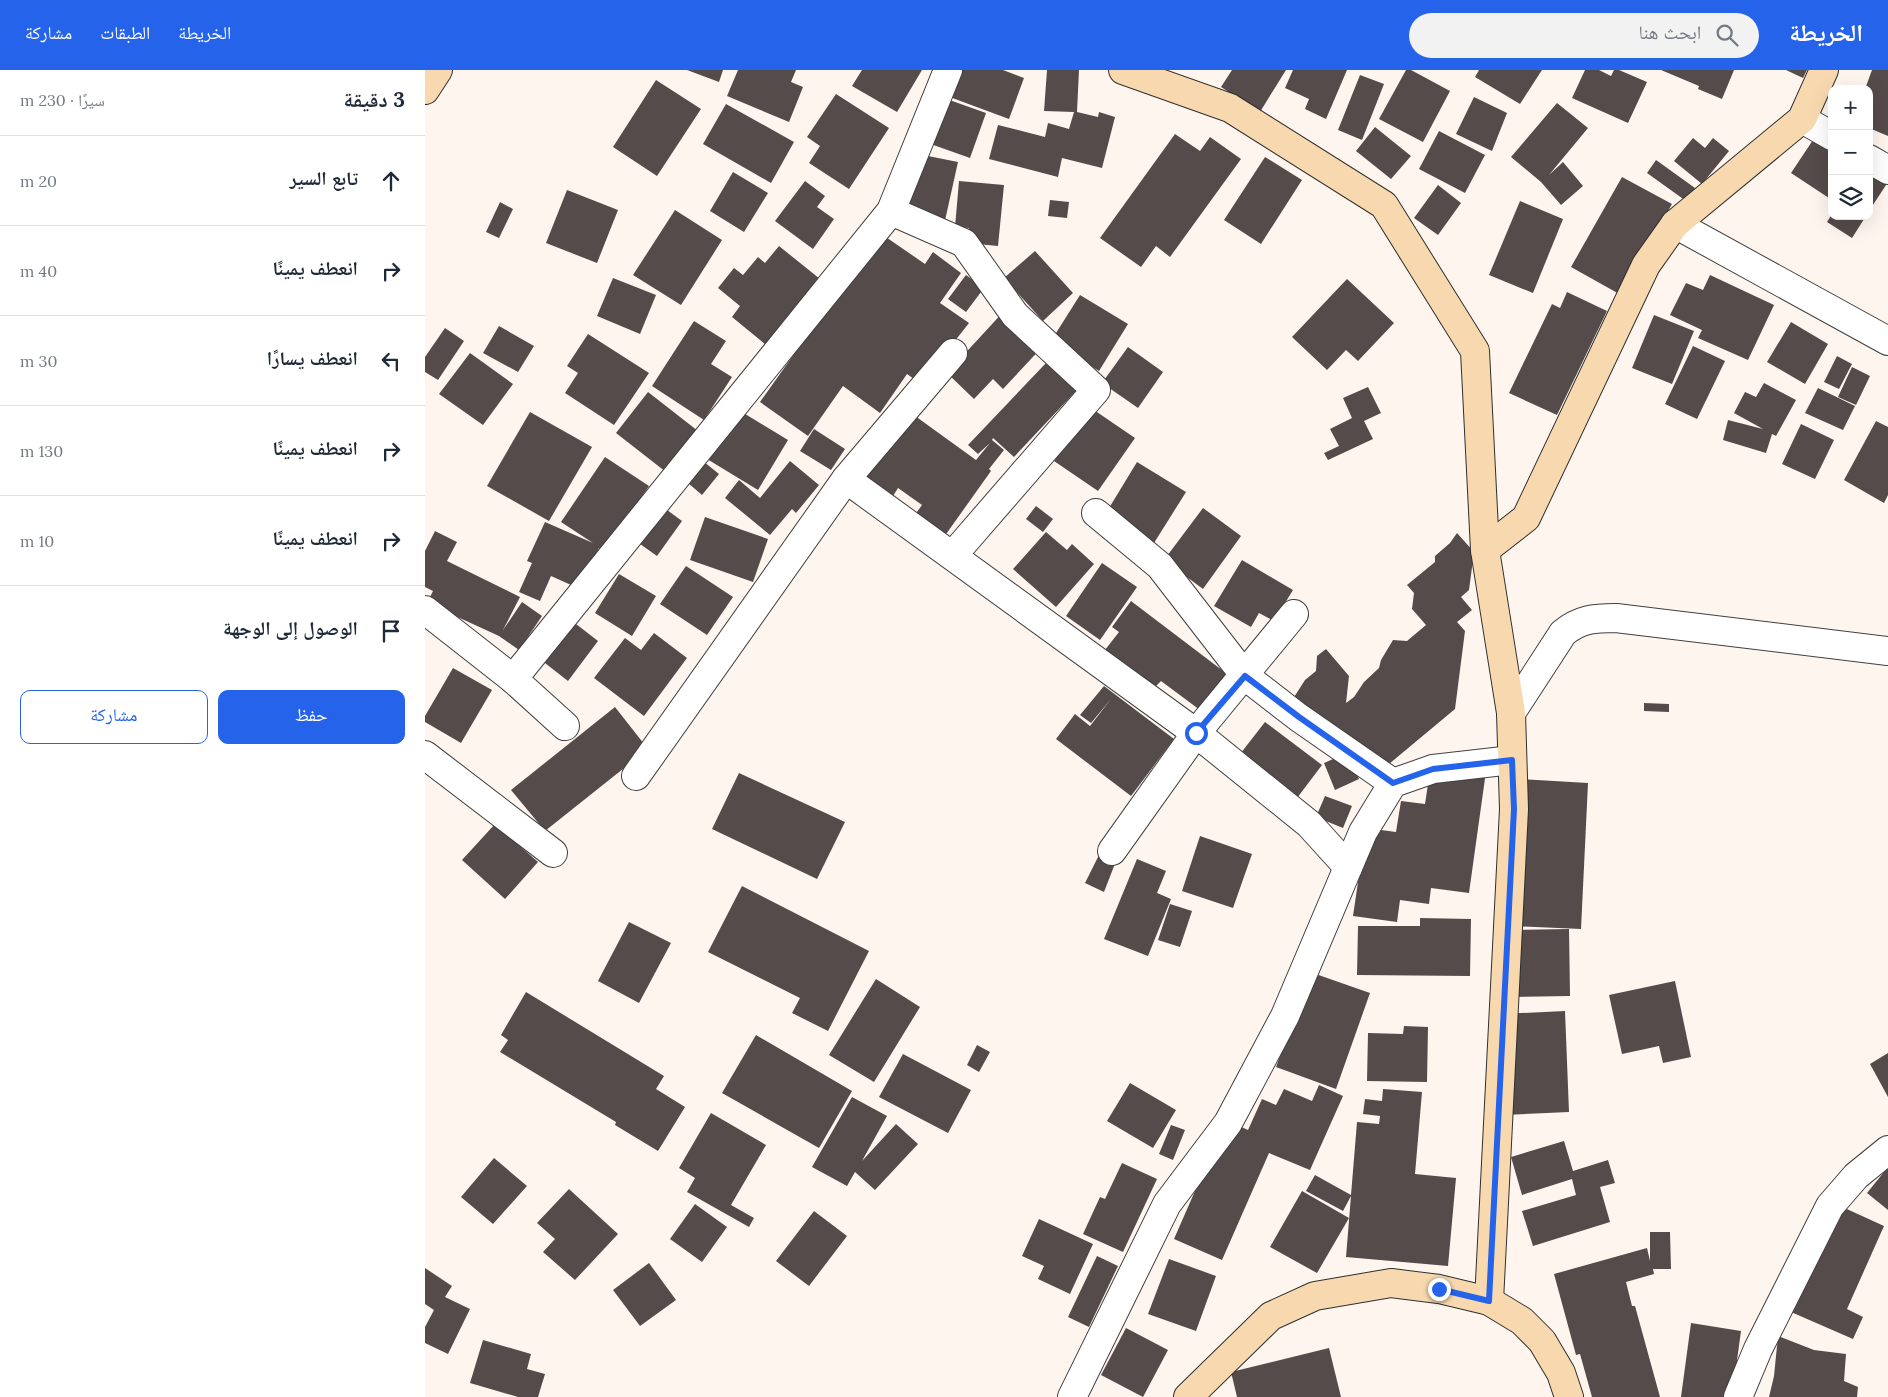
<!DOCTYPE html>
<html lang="ar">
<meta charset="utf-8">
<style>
:root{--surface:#fff;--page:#f2f2f3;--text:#1f2937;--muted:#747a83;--line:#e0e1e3;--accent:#2563eb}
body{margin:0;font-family:Lora,"Noto Naskh Arabic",serif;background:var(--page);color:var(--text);direction:rtl}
.controls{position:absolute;right:15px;top:15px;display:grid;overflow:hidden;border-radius:10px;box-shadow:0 5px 20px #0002}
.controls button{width:45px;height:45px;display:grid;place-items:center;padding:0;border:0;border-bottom:1px solid var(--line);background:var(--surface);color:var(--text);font:25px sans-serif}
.stop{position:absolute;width:15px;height:15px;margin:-11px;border:4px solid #2563eb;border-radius:50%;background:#fff}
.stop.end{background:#2563eb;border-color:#fff;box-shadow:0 1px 5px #0008}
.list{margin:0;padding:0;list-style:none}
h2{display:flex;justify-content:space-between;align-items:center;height:65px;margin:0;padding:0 20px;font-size:21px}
h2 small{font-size:16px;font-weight:400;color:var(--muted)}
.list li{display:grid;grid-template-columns:32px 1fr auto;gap:15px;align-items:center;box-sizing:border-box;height:90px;padding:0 20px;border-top:1px solid var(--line)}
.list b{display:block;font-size:19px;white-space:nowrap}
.list em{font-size:16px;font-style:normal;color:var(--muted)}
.actions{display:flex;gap:10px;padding:15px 20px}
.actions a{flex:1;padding:11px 0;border:1px solid var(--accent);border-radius:10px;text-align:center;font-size:18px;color:var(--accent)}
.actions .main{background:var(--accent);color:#fff}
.icon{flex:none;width:28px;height:28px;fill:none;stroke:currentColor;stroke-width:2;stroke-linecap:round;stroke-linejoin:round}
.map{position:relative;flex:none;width:1463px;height:1327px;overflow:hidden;direction:ltr}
header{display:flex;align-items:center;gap:30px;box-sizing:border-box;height:70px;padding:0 25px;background:var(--accent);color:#fff}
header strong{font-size:24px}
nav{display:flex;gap:28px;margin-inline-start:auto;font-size:18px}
.search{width:350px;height:45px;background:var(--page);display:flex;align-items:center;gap:12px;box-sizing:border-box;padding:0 18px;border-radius:28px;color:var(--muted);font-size:19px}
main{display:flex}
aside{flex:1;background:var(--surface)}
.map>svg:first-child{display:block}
.building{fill:#554b4a}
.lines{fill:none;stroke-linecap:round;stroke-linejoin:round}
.street-casing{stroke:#404040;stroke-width:30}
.secondary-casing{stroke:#2f2f2f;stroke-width:30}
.street{stroke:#fff;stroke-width:28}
.secondary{stroke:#f8d9af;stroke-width:28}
.route{stroke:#2563eb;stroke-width:6}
</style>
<header>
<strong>الخريطة</strong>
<div class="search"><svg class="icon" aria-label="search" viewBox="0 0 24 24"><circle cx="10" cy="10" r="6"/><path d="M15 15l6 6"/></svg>ابحث هنا</div>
<nav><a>الخريطة</a><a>الطبقات</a><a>مشاركة</a></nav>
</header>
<main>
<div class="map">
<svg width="1463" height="1327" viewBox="0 0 1463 1327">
<rect width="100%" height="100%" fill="#fef6ee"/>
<g class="building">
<path d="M262 0H298L294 12Z"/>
<path d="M313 0H371L366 12 378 17 364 52 302 26Z"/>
<path d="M437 0H497L472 42 427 16Z"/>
<path d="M532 0H578L599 8 584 49 522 26Z"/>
<path d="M622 0H654L652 42 673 47 674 42 690 47 677 98 637 88 633 107 564 89 573 55 620 67 623 53 644 59 649 42 619 41Z"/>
<path d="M807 0H861L835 42 796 17Z"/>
<path d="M868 0H922L901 49 880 39 884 29 860 18Z"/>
<path d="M981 0H986L1025 21 998 72 954 49Z"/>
<path d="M1054 0H1117L1095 34 1050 7Z"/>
<path d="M1160 0H1174L1186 6 1189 0H1194L1222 12 1203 53 1147 28Z"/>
<path d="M1236 0H1309L1297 29 1273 19 1274 16Z"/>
<path d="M1361 0H1382L1378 8Z"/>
<path d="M1447 0H1463V66L1444 58V19H1440Z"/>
<path d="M935 5 959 14 937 70 913 60Z"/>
<path d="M231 10 276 39 232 106 188 77Z"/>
<path d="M411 24 464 58 424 119 384 93 395 76 382 67Z"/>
<path d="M516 27 561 43 545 88 500 72Z"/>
<path d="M1049 27 1082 43 1067 81 1031 64Z"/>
<path d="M1132 33 1163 58 1124 105 1138 92 1158 116 1136 135 1116 112 1086 87Z"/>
<path d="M301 34 369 72 346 113 278 74Z"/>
<path d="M950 57 986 86 966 109 931 81Z"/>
<path d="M1014 61 1060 85 1040 123 994 99Z"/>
<path d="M1394 61 1407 69V130L1366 103Z"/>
<path d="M750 64 775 81 785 67 816 89 745 187 731 176 716 197 675 168Z"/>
<path d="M1268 68 1280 78 1288 68 1304 81 1277 114 1249 91Z"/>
<path d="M493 84 533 92 519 155 479 146Z"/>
<path d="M840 87 877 110 836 174 799 150Z"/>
<path d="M1231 90 1270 118 1261 131 1222 103Z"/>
<path d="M1444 94 1463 112 1444 141Z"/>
<path d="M308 102 343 123 319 162 285 141Z"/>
<path d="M1197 107 1247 134 1196 225 1146 197Z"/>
<path d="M380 111 400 126 392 137 409 149 388 179 350 151Z"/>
<path d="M534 111 579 115 573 176 542 173 544 158 530 157Z"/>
<path d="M1013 115 1036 133 1013 165 989 148Z"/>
<path d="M142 120 193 140 172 193 121 173Z"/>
<path d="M625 130 644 132 642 148 623 146Z"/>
<path d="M1095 131 1138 149 1108 223 1064 205Z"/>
<path d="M75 132 88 139 74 168 61 162Z"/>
<path d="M250 140 297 170 256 235 208 205Z"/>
<path d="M1407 144V146H1441L1427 168 1402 152Z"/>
<path d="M455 163 500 194 508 182 536 203 515 233 544 253 496 314 482 304 455 343 418 316 383 366 335 332Z"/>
<path d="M354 176 395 209 341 275 307 247 315 236 293 218 309 198 318 205 333 187 340 193Z"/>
<path d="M610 181 648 223 618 251 579 208Z"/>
<path d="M541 205 559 218 541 242 523 229Z"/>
<path d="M1285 205 1349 235 1323 290 1273 268 1277 260 1245 245 1261 213 1278 220Z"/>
<path d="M188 208 231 225 215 264 172 246Z"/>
<path d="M922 209 969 253 933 291 921 280 902 300 867 267Z"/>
<path d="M1142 222 1182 241 1132 345 1084 323 1127 234 1135 238Z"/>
<path d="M655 225 703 254 674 301 626 271Z"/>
<path d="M580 240 619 275 578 319 568 309 549 329 522 303Z"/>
<path d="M1229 245 1269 261 1247 314 1207 298Z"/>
<path d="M269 251 301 271 286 294 307 307 279 350 227 316Z"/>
<path d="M1366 252 1403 274 1380 314 1342 292Z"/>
<path d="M74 256 109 276 93 302 58 283Z"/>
<path d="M20 258 39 271 13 310 0 302V287Z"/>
<path d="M163 264 224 303 189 355 140 323 153 303 142 296Z"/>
<path d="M1268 276 1300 291 1272 349 1240 334Z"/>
<path d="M703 277 738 302 713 338 677 313Z"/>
<path d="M45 283 88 314 58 355 14 324Z"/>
<path d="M1412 286 1427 294 1414 319 1399 312Z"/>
<path d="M621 293 651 321 589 387 568 368 567 370 579 380 564 399 566 401 519 467 489 446 497 435 473 418 468 426 440 407 486 343 551 390 565 373 553 384 543 375Z"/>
<path d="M1427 297 1445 306 1431 335 1413 327Z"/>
<path d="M1339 313 1371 330 1351 366 1347 364 1341 383 1298 370 1303 350 1338 359 1309 343 1320 322 1331 327Z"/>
<path d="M943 317 956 343 939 351 948 369 903 390 899 383 914 376 905 359 927 348 918 328Z"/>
<path d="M1393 318 1430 336 1418 360 1380 343Z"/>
<path d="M223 322 273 361 241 402 191 363Z"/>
<path d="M666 338 710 368 673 421 629 391Z"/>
<path d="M312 339 363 370 333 420 282 389Z"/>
<path d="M105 342 167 377 124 451 62 416Z"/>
<path d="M1451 351 1463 357V425L1459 433 1419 410Z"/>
<path d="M1376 354 1409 370 1390 409 1357 394Z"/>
<path d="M389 359 420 379 406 400 375 381Z"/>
<path d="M180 387 224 416 180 481 174 478 155 519 126 506 115 531 94 522 107 493 102 491 120 452 168 473 136 452Z"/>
<path d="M273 387 294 404 277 425 256 407Z"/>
<path d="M365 391 394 415 371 443 367 439 345 465 300 428 314 410 335 428Z"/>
<path d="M712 392 761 422 729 473 681 443Z"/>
<path d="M234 434 257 451 232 486 208 469Z"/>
<path d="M611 436 628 449 618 462 601 449Z"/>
<path d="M778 438 816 466 778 519 739 490Z"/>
<path d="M280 447 343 469 328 512 265 490Z"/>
<path d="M10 461 32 472 22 491 95 527 78 560 97 532 117 546 94 580 74 566 2 533 8 521 0 517V481Z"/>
<path d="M621 462 642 480 647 474 669 494 631 537 588 499Z"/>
<path d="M1032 463 1049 482 1044 520 1036 527 1047 540 1032 552 1040 561 1030 639 964 694 864 635 880 610 891 601 892 586 901 579 924 606 921 633 929 627 939 612 954 598 956 590 968 570 982 571 1001 555 987 539 989 523 982 515 1010 492V486L1025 473Z"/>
<path d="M817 490 868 520 849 551 834 543 826 557 789 536Z"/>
<path d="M677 493 712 517 675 570 641 546Z"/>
<path d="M261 496 308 527 282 565 235 534Z"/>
<path d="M194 504 231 526 207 566 170 543Z"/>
<path d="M706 531 810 610 783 646 736 611 730 617 680 580 694 562 687 557Z"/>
<path d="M142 547 173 571 143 611 111 586Z"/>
<path d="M229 563 262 588 219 646 169 608 200 568 216 580Z"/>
<path d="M28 598 67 620 36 673 0 652V646Z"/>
<path d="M679 616 749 669 706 726 631 669 650 644 665 656 686 629 666 653 655 645Z"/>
<path d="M1219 633 1244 634V642L1219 641Z"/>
<path d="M190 637 223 679 120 761 86 720Z"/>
<path d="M840 652 897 695 869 732 812 688Z"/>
<path d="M922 683 934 709 910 720 899 693Z"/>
<path d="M1063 687 1044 823 1006 818 1004 834 975 830 972 852 928 846 941 758 971 762 976 731 1000 734 1005 701Z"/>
<path d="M314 703 420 752 392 809 287 759Z"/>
<path d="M1093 709 1163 713 1156 859 1086 856Z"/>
<path d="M900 726 927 736 918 758 891 747Z"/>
<path d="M70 754 113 792 80 829 37 790Z"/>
<path d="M775 766 827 784 808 838 757 821Z"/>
<path d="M674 785 691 791 679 822 660 813Z"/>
<path d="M712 789 741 801 732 823 746 829 723 886 679 869Z"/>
<path d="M317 816 444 881 403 961 367 943 375 928 283 882Z"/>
<path d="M745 834 767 841 755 877 733 870Z"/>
<path d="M995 848 1046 849 1045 906 932 905 933 856H995Z"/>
<path d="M204 852 246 873 214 933 173 911Z"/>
<path d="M1144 859 1145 926 1081 927 1080 860Z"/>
<path d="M885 902 945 923 911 1019 851 997Z"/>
<path d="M451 909 495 937 449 1012 404 985Z"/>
<path d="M1250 911 1266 987 1238 993 1234 976 1197 984 1184 925Z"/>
<path d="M101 922 239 1006 231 1019 260 1037 233 1081 190 1055 191 1052 75 982 83 970 76 965Z"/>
<path d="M1140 941 1144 1042 1080 1045 1075 944Z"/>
<path d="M979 956 1003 957 1002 1012 942 1011 943 963 978 964Z"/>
<path d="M331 965 427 1021 394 1078 297 1023Z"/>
<path d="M552 975 565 982 554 1002 542 995Z"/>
<path d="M1463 983V1027L1445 994Z"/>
<path d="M478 984 546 1020 523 1063 454 1027Z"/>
<path d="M705 1013 751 1040 728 1078 682 1051Z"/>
<path d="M894 1015 918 1026 885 1100 844 1083 797 1190 749 1169 801 1050 823 1060 837 1029 851 1035 859 1019 887 1031Z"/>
<path d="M958 1019 997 1022 990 1104 1031 1108 1023 1196 921 1187 926 1126 918 1141 881 1121 890 1105 926 1125 932 1052 954 1054 955 1046 938 1044 940 1029 957 1031Z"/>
<path d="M427 1027 462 1046 437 1091 471 1054 493 1074 450 1120 430 1102 422 1116 387 1097Z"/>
<path d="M286 1043 341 1075 306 1135 329 1148 324 1157 262 1122 270 1108 254 1098Z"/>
<path d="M746 1055 760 1060 748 1090 734 1084Z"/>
<path d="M1139 1071 1148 1101 1183 1090 1190 1113 1175 1117 1185 1152 1108 1176 1097 1141 1151 1125 1147 1109 1097 1125 1086 1087Z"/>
<path d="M69 1088 102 1116 68 1154 36 1127Z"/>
<path d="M697 1093 732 1109 698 1182 658 1164 675 1127 680 1129Z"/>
<path d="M1463 1097V1140L1442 1123Z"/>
<path d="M144 1119 193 1164 150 1210 118 1182 130 1169 112 1153Z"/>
<path d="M877 1121 924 1148 892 1203 845 1177Z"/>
<path d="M270 1134 302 1157 277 1192 245 1169Z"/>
<path d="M1413 1135 1459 1156 1422 1239 1438 1247 1428 1269 1366 1242Z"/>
<path d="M389 1141 422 1166 384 1216 351 1191Z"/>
<path d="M614 1149 668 1174 645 1224 613 1209 619 1196 597 1186Z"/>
<path d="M1225 1162H1245L1246 1199H1228L1229 1204 1201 1212 1207 1236H1210L1235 1327H1167L1155 1284 1151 1285 1129 1204 1222 1178 1225 1191Z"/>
<path d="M672 1186 693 1196 664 1257 643 1247Z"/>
<path d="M744 1189 791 1206 771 1261 723 1244Z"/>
<path d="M224 1193 251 1230 215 1256 188 1220Z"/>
<path d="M0 1198 27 1216 20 1227 45 1239 23 1284 0 1273V1257L9 1240 0 1234Z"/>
<path d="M1266 1253 1316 1261 1307 1327H1256Z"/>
<path d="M701 1258 743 1280 718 1327 676 1305Z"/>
<path d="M1353 1266 1389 1280 1421 1284 1419 1311 1433 1317 1432 1327H1344L1349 1306Z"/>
<path d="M58 1270 106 1284 102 1299 120 1304 113 1327H93L45 1313Z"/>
<path d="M904 1278 916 1327H812L806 1302Z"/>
</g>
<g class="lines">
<g class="street-casing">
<g id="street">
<path d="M1377 49 1407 66"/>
<path d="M1444 89 1463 100"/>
<path d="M466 141 539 173 590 245 671 320 528 485"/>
<path d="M1250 154 1463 271"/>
<path d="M421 409 771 663 884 754 923 797"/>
<path d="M671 443 735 496 820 606 873 647 968 713"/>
<path d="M0 540 88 609 140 656"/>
<path d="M88 609 466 141 523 0"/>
<path d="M1086 643 1138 563C1155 549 1169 548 1191 548L1463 581"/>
<path d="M0 685 128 783"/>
<path d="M211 706 421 409 528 283"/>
<path d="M687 781 771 663 869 544"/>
<path d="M647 1327 742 1134 803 1053 860 946 938 762 968 713 1008 699 1087 690"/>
<path d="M1313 1327 1333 1279 1405 1136 1431 1106 1463 1080"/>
</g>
</g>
<g class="secondary-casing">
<g id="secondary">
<path d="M698 0 805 38 959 135 1050 281 1060 480 1086 643 1089 739 1064 1231"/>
<path d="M0 20 13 0"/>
<path d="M1060 480 1101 448 1221 195 1250 154 1377 49 1399 0"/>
<path d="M763 1327 846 1246 890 1226 966 1213 1014 1219 1064 1231 1097 1251 1117 1271 1136 1303 1144 1327"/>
</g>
</g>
<use href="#street" class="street"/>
<use href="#secondary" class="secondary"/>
</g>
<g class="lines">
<path class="route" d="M771 663 820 606 874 647 968 713 1008 699 1087 690 1089 739 1064 1231 1014 1219"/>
</g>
</svg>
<div class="controls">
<button>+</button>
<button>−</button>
<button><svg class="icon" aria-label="layers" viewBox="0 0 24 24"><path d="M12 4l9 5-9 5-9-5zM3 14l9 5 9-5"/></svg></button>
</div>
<div class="stop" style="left:771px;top:663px"></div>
<div class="stop end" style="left:1014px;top:1219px"></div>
</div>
<aside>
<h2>3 دقيقة<small>سيرًا · 230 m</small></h2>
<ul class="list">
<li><svg class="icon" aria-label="ahead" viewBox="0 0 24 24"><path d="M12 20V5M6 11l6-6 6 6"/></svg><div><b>تابع السير</b></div><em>20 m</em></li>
<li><svg class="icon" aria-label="right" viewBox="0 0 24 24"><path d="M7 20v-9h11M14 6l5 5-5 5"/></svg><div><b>انعطف يمينًا</b></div><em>40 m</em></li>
<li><svg class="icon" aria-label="left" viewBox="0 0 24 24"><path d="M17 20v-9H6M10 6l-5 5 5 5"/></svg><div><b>انعطف يسارًا</b></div><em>30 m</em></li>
<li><svg class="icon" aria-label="right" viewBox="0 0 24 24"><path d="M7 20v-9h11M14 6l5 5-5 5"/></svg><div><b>انعطف يمينًا</b></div><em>130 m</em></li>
<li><svg class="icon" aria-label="right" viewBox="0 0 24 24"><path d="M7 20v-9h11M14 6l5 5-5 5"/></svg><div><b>انعطف يمينًا</b></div><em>10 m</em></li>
<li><svg class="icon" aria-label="arrive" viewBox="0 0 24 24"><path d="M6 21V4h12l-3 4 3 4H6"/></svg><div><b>الوصول إلى الوجهة</b></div></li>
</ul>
<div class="actions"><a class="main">حفظ</a><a>مشاركة</a></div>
</aside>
</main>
